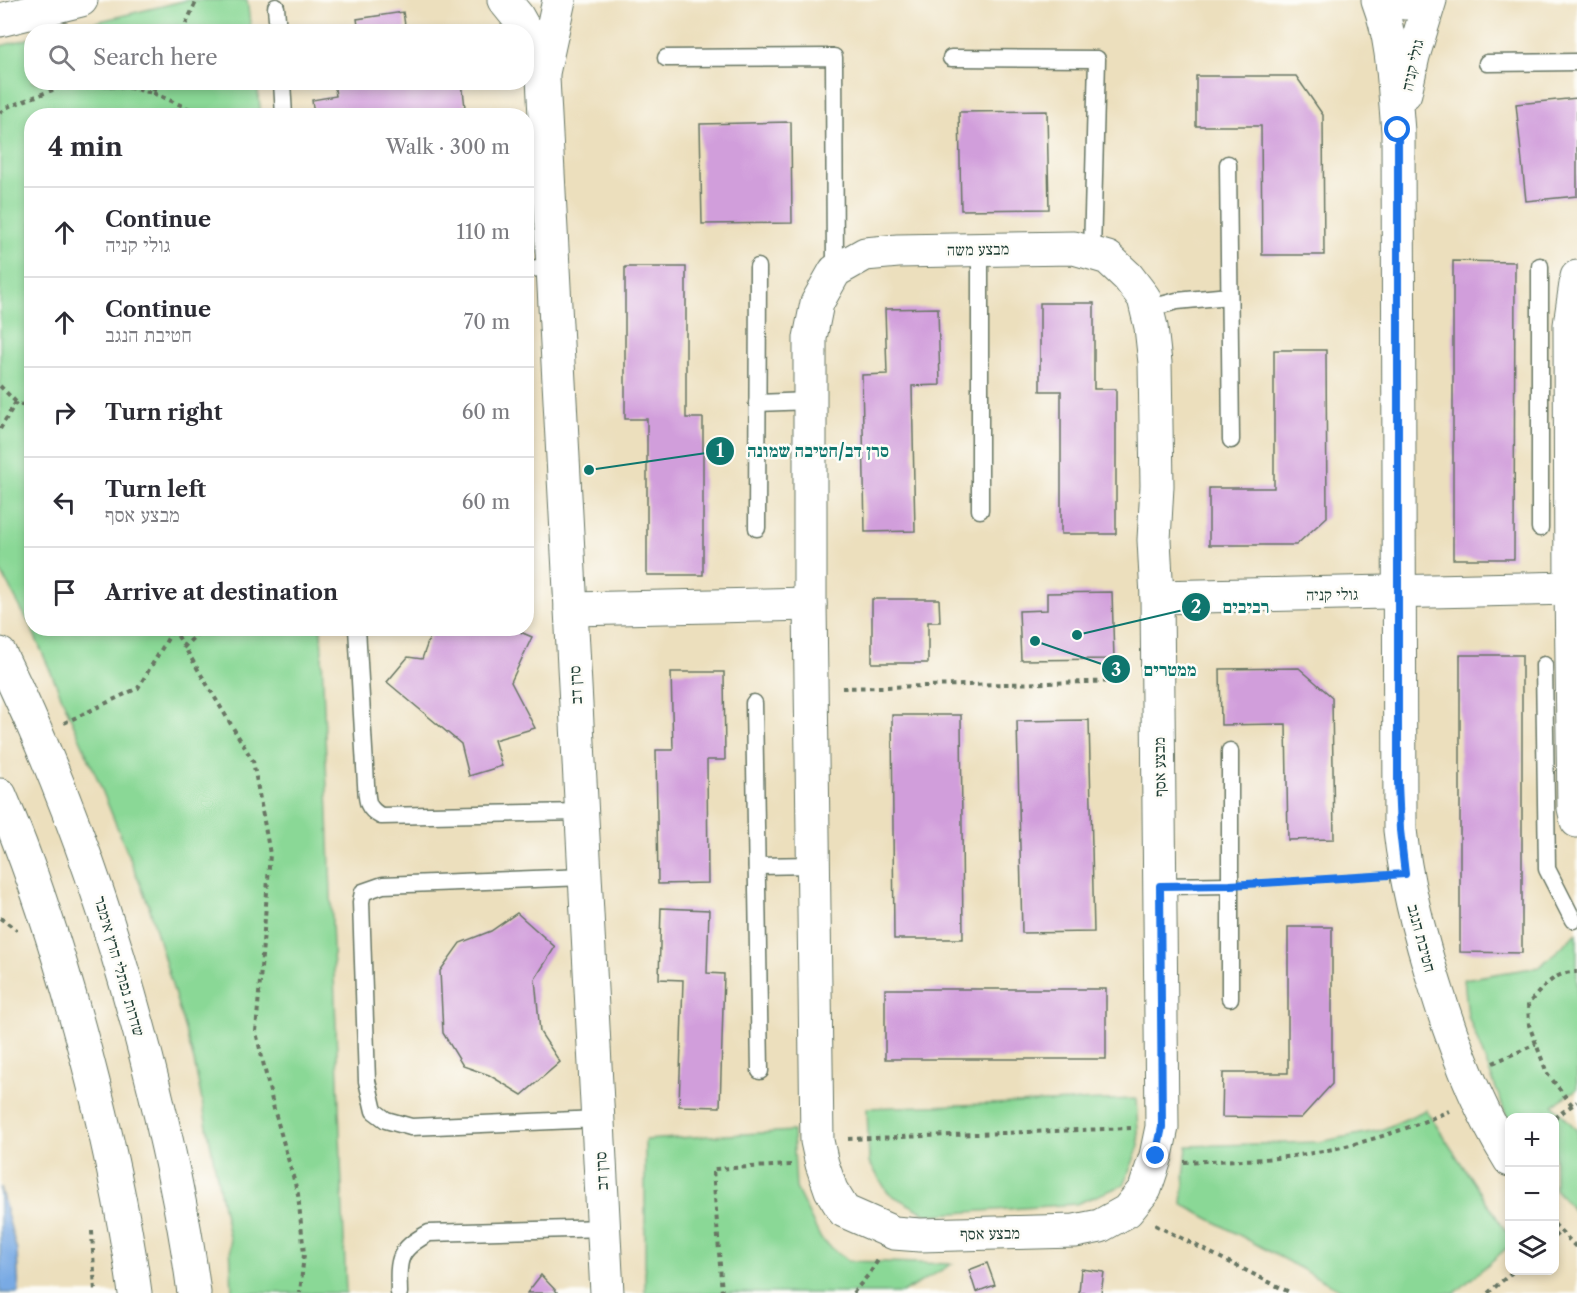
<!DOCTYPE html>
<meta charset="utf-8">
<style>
:root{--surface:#fff;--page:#f7f7f7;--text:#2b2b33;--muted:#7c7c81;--line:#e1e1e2}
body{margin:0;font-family:"Libre Caslon Text","Frank Ruhl Libre",serif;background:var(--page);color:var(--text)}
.controls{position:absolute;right:18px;bottom:18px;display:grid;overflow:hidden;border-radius:12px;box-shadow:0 3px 9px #0003}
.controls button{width:54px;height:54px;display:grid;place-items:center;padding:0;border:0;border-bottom:2px solid var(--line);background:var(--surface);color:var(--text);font:30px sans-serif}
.stop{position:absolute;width:18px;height:18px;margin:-14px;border:4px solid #1a73e8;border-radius:50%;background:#fff}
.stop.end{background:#1a73e8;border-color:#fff;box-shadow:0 2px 6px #0008}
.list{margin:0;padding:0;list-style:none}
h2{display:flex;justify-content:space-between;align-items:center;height:78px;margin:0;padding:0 24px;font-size:26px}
h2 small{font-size:20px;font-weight:400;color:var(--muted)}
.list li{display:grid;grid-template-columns:39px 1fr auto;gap:18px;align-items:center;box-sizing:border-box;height:90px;padding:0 24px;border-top:2px solid var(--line)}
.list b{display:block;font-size:22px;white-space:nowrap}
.list p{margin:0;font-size:20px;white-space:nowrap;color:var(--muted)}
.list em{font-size:20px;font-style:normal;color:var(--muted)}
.icon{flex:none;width:33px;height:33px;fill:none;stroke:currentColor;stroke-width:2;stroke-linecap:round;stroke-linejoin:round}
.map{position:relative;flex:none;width:1577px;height:1293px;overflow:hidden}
.search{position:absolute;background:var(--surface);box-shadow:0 3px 9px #0003;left:24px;top:24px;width:510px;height:66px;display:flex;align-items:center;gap:15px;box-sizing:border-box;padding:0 21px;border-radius:24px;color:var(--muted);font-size:22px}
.panel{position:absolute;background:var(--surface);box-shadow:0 3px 9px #0003;left:24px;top:108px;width:510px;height:528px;border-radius:24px}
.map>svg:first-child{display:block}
.green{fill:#8ad896;stroke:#548a65;stroke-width:1.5}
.water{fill:#79aae4;stroke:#4c748c;stroke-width:1.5}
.building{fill:#d19edb}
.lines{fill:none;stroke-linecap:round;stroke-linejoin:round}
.lane-casing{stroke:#677664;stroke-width:19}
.street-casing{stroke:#677664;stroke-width:35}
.secondary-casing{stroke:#677664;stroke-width:35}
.path{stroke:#677664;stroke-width:4;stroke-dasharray:4.5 4.5;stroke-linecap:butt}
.lane{stroke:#fff;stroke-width:16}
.street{stroke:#fff;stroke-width:33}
.secondary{stroke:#fff;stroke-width:33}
.route{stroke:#1a73e8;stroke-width:8}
.labels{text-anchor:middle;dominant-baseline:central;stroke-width:5;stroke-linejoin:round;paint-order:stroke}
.street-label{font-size:16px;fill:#1f3d34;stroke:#fdfcf7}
.leader{fill:none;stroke:#0f766e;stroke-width:2}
.callout-dot{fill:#0f766e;stroke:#fdfcf7;stroke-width:2}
.mark-label{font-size:18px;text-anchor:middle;font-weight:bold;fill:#fff}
.callout-label{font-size:18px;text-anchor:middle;font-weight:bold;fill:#0f766e;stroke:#fdfcf7;stroke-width:5;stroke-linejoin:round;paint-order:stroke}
</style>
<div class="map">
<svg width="1577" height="1293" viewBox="0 0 1577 1293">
<rect width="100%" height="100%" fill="#fdfcf7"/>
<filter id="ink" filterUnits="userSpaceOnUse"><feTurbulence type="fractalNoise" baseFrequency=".0167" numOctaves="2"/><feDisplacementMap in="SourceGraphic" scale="12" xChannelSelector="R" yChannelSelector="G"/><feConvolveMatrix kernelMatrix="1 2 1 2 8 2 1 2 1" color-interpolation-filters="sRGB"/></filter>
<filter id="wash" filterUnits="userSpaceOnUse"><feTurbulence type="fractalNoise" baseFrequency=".008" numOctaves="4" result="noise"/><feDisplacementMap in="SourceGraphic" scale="24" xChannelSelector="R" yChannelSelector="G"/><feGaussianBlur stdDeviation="1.35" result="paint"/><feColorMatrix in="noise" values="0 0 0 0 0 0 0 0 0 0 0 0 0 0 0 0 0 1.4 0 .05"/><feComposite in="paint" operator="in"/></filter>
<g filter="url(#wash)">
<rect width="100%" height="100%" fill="#ecdfbd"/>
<g class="green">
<path d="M187 0H247L251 31H59Z"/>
<path d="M31 38 32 82 257 83 261 115 32 116V628L321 629 346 1293H232L230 1242 194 1061 149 906 98 780 31 627 0 570V46Z"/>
<path d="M1577 933V1089L1553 1105 1577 1130V1215L1555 1189 1554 1118H1510L1509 1120 1505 1112 1468 1016 1464 979 1539 967Z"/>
<path d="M1136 1099 1139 1146 1124 1185 1076 1204 928 1215 888 1193 869 1162 867 1108Z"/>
<path d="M1426 1110 1509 1236V1246L1455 1293H1346L1182 1204 1187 1146 1319 1142 1381 1130Z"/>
<path d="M793 1131 796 1188 821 1239 848 1261 952 1264 902 1293H645V1140Z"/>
</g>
<path class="water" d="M0 1187 17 1251 19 1293H0Z"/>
<g id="blocks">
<g class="building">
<path d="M403 12 406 32H359L357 19Z"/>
<path d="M1196 76H1296L1323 115 1324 255H1262L1261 126H1196Z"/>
<path d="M334 82H462L465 107 413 116H314L312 100 336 96Z"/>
<path d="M1577 98V196L1526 201 1516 104Z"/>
<path d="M1047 111 1049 209 961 210 959 112Z"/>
<path d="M791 122 792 223 702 224 700 124Z"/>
<path d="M1453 261 1515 262 1514 559H1453Z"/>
<path d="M625 267H686V418H703V575H647V419H625Z"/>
<path d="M1040 303H1094V389H1116V534H1061V391H1040Z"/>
<path d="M938 308 940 385 912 386 915 531 865 532 862 375 887 374 885 309Z"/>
<path d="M1274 350H1326L1327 517 1296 545H1209V488H1274Z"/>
<path d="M1112 592 1114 659 1021 660 1019 611 1047 610V593Z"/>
<path d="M872 599H939L940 622H928V663H872Z"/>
<path d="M433 628H511L532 637 511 682 535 728 494 740 502 766 469 776 461 744 387 682 408 657 422 659Z"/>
<path d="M1460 655H1522V953L1460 952Z"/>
<path d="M1299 668 1332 697 1334 839 1288 840 1286 724 1221 725 1220 669Z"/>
<path d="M671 672H724L725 760H707L708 883 658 884 656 750H673Z"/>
<path d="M892 715H961L963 939H894Z"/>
<path d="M1089 720 1094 932 1022 933 1017 721Z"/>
<path d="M661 908 709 910 707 973 724 974 720 1107 679 1106 683 980 659 979Z"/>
<path d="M517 913 555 947 535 979 540 1032 560 1062 522 1095 489 1075 463 1066 443 1033 440 971 460 943 491 931Z"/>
<path d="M1288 927H1332V1084L1301 1118 1222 1117 1223 1073H1288Z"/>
<rect x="885" y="989" width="221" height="70"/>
<path d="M987 1263 995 1285 976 1292 969 1270Z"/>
<path d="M1081 1269 1104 1272 1101 1293H1079Z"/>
<path d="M541 1275 558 1293H527Z"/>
</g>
</g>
</g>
<g filter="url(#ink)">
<use href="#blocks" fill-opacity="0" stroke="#677664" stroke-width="1.5"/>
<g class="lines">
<g class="lane-casing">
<g id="lane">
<path d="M276 7 278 32"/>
<path d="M666 58 834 57 835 271"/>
<path d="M951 58 1097 59 1092 253"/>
<path d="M1487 63 1577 62"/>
<path d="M282 82 284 116"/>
<path d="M1228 164 1231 440"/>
<path d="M1540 266V528"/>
<path d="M526 269 553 267"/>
<path d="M1146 309 1177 301 1229 296"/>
<path d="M757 403 810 401"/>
<path d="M980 510V249"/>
<path d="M757 528 758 267"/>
<path d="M357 628 366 784C367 800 366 808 381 816L582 812"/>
<path d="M1544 665 1547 869 1573 920"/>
<path d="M754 703 760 1071"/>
<path d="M1230 751V998"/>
<path d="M757 866 814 865"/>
<path d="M585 877 383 885 363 892 361 902 367 1081 374 1111 386 1120 411 1127 598 1119"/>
<path d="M1160 886 1230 885"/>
<path d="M399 1293C398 1259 397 1250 429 1233L604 1228"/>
</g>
</g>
<g class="street-casing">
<g id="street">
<path d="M1378 0C1394 42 1394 87 1398 131L1400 830C1406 885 1420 938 1437 991 1455 1049 1477 1107 1510 1160"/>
<path d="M1405 93 1413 56 1430 0"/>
<path d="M1074 248 1108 258 1128 277 1144 298 1151 327 1155 363 1157 486 1154 540 1157 597 1162 1127 1156 1156 1145 1189 1127 1211 1100 1226 1075 1231 920 1235 894 1233 844 1211 831 1190 822 1164 817 1141 810 604V338L817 303 835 271 865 254 898 251Z"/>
<path d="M1577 277 1570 325 1571 588 1574 808 1577 821"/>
<path d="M1157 597 1571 588"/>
<path d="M571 609 810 604"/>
</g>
</g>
<g class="secondary-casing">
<g id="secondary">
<path d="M504 0 517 16 526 32"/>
<path d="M1386 0 1405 3 1420 0"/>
<path d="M0 20 81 0"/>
<path d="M526 32 532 42 543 78 607 1293"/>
<path d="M543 73 559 0"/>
<path d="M0 654C64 784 110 917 146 1056 166 1134 184 1213 194 1293"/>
<path d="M0 795C36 878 62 964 85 1051 106 1131 124 1211 135 1293"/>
</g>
</g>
<g class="path">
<path d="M182 32 197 0"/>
<path d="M153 93 192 110 195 116"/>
<path d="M0 113 5 108 71 83 130 88 153 93 158 82"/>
<path d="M0 386 16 402 32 410"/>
<path d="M0 429 16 402"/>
<path d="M173 628 253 761 270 854 256 1032 274 1109 298 1194 304 1254 300 1293"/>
<path d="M183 648 203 628"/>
<path d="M842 688 1128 681"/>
<path d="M64 723 138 688 173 630"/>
<path d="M1251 884 1376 876"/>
<path d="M0 918 17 930"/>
<path d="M1493 1063 1536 1044"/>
<path d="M1572 1105 1547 1073 1529 1025 1528 1004C1542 989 1554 971 1577 972"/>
<path d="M1554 1118 1577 1102"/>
<path d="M848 1139 1131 1128"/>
<path d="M1184 1162C1218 1160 1252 1161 1285 1157 1342 1150 1397 1134 1449 1111"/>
<path d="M1554 1224 1577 1248"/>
<path d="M1155 1225 1291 1293"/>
<path d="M92 1231 95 1293"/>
<path d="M1554 1237 1561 1231"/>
<path d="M722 1293 713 1169 791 1165"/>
<path d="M853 1293 870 1273 878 1260"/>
<path d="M1488 1293 1515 1270"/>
</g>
<use href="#lane" class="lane"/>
<use href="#street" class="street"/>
<use href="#secondary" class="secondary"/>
</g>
</g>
<g class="lines" filter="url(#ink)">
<path class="route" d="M1156 1156 1162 1127 1160 886 1230 885 1405 874 1400 830 1398 782V130"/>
</g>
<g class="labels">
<g class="street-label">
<text transform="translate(1412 65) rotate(-77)">גולי קניה</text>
<text transform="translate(978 249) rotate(-1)">מבצע משה</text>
<text transform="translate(1332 594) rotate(-1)">גולי קניה</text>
<text transform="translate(575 685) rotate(-93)">סרן דב</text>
<text transform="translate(1159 767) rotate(-91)">מבצע אסף</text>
<text transform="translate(1422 938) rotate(75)">חטיבת הנגב</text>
<text transform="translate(120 966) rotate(74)">שדרות נפתלי הרץ אימבר</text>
<text transform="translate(601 1171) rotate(-93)">סרן דב</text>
<text transform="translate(990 1233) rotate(-1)">מבצע אסף</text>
</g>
</g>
<path class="leader" d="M589 470L720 451M1077 635L1196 607M1035 641L1116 669"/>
<g class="callout-dot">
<circle cx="589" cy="470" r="6"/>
<circle cx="1077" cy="635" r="6"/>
<circle cx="1035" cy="641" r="6"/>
<circle cx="720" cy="451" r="15"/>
<circle cx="1196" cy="607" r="15"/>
<circle cx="1116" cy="669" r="15"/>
</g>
<g class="mark-label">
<text x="720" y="457">1</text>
<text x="1196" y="613">2</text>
<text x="1116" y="676">3</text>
</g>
<g class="callout-label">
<text x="818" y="457">סרן דב/חטיבה שמונה</text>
<text x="1246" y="613">רביבים</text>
<text x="1170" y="676">ממטרים</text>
</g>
</svg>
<div class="controls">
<button>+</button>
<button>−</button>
<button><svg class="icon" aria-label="layers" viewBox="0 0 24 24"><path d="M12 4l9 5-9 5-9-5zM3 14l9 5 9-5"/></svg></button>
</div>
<div class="stop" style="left:1398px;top:130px"></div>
<div class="stop end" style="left:1156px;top:1156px"></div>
<div class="search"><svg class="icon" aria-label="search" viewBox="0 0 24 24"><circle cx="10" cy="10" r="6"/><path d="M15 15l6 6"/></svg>Search here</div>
<section class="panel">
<h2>4 min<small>Walk · 300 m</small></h2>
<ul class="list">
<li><svg class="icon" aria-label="ahead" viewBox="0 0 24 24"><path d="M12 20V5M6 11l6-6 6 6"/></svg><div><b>Continue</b><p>גולי קניה</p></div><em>110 m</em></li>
<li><svg class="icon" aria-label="ahead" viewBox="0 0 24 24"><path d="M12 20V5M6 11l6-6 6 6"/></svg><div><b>Continue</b><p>חטיבת הנגב</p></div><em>70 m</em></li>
<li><svg class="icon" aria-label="right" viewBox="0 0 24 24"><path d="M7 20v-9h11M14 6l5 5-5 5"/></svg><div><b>Turn right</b></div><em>60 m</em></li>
<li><svg class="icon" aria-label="left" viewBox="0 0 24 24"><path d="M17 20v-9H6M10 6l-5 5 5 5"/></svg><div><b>Turn left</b><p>מבצע אסף</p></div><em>60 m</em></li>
<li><svg class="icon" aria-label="arrive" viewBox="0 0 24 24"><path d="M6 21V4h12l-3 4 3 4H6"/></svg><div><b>Arrive at destination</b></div></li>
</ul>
</section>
</div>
